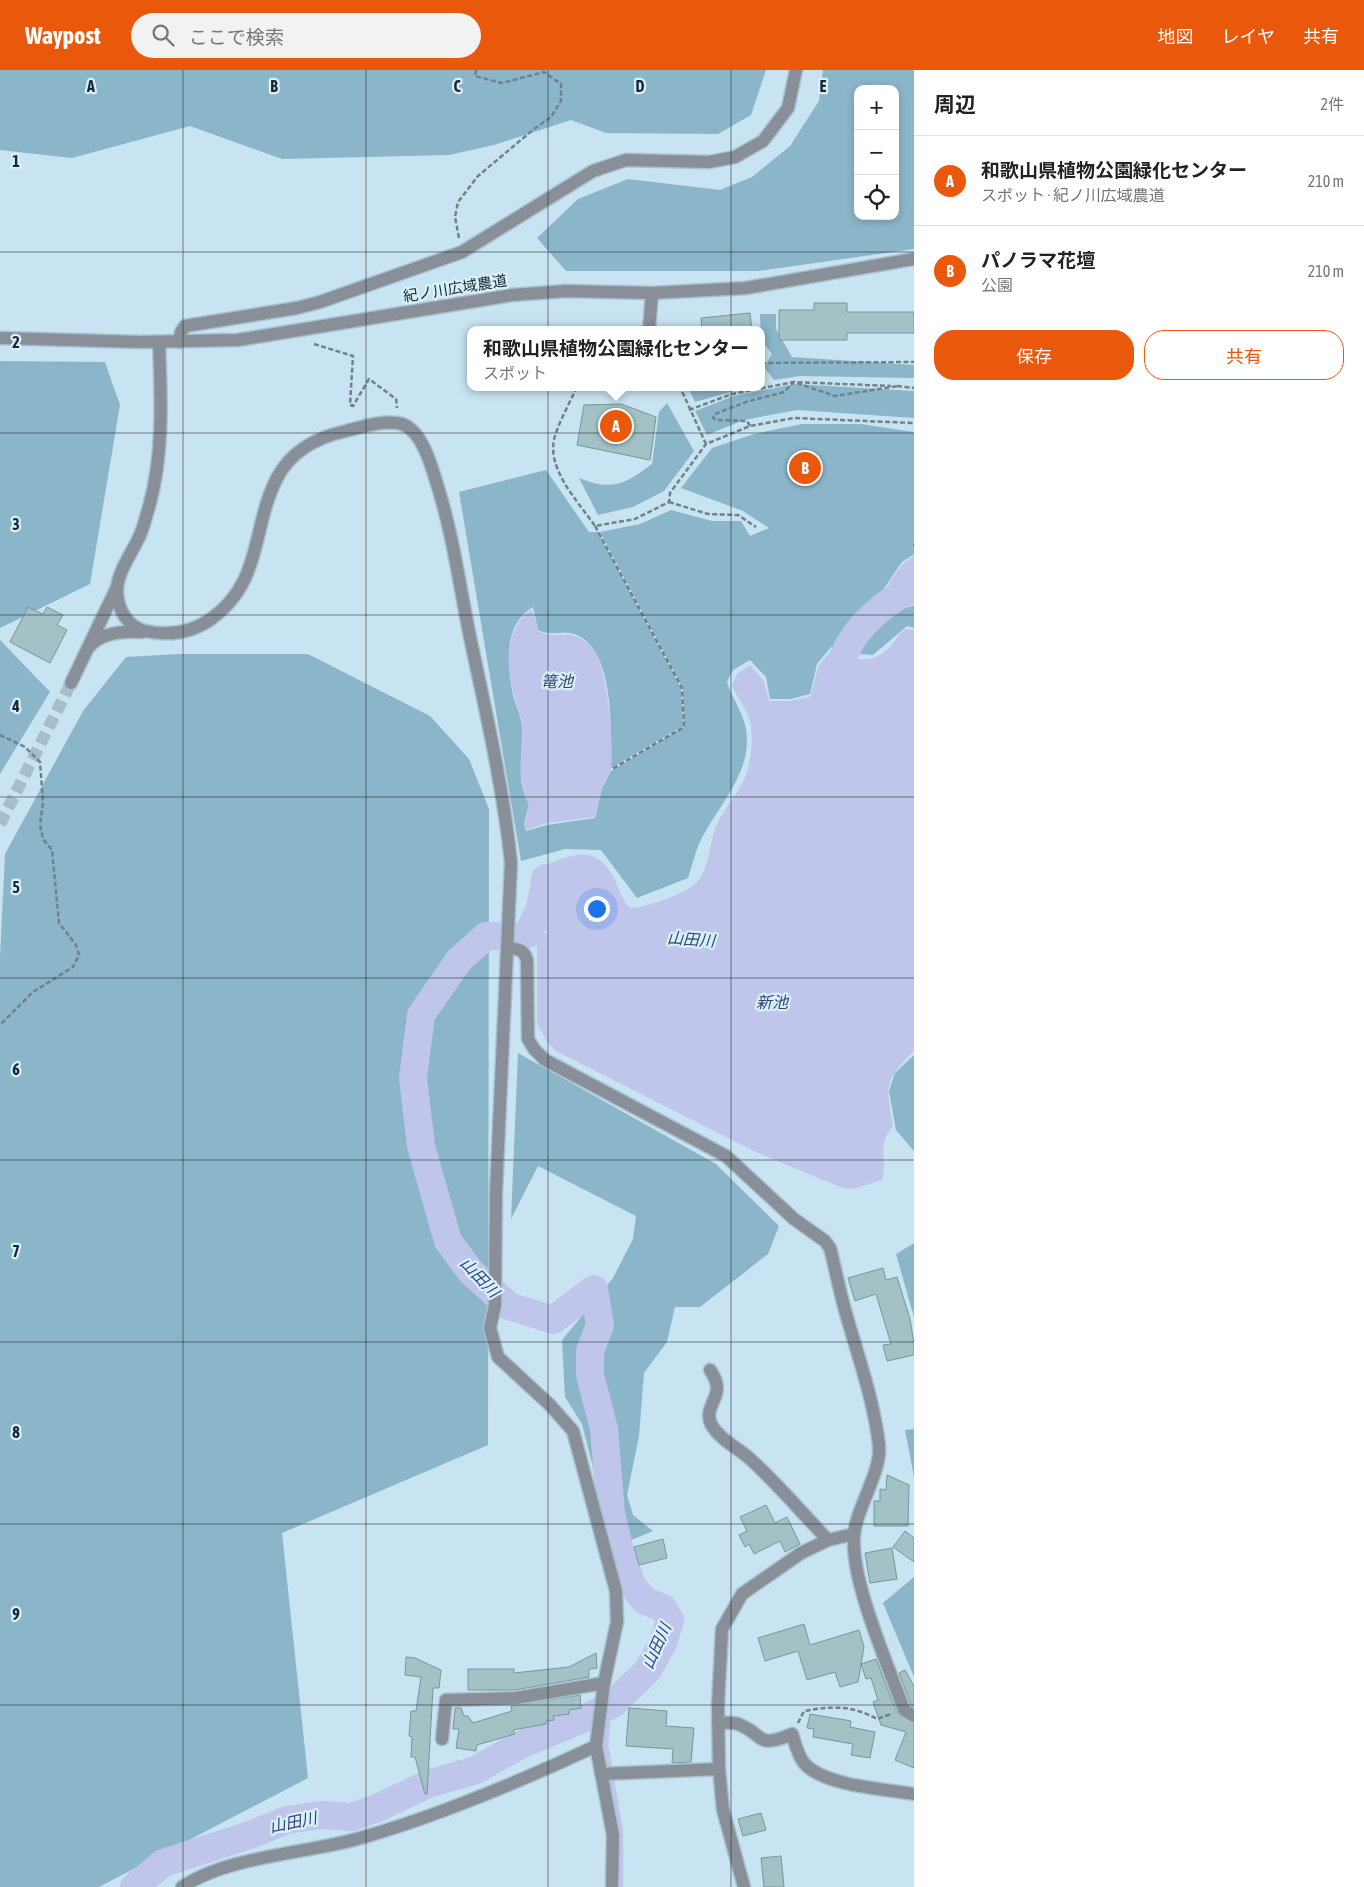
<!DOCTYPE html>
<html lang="ja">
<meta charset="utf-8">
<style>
:root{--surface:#fff;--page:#f2f2f2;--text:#222;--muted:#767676;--line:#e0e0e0;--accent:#ea580c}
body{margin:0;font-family:"Asap Condensed","Noto Sans JP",sans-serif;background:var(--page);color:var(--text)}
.controls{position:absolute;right:15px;top:15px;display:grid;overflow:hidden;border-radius:10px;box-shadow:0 2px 8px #0003}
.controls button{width:45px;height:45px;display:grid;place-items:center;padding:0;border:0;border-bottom:1px solid var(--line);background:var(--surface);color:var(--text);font:25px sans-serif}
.you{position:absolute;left:596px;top:838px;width:18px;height:18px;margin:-12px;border:4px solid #fff;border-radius:50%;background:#1a73e8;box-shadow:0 0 0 8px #1a73e833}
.badge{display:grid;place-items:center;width:32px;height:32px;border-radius:50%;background:var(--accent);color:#fff;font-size:16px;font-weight:700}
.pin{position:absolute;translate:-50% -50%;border:2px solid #fff;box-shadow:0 1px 5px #0006}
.popup{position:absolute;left:467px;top:256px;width:298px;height:65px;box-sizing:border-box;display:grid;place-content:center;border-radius:10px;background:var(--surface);filter:drop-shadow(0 1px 4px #0005);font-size:16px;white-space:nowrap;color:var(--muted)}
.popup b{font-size:19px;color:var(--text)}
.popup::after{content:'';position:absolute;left:50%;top:100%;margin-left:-10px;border:10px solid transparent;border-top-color:var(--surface)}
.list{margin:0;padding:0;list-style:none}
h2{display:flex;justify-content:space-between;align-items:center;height:65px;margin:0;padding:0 20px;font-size:21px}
h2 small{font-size:16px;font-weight:400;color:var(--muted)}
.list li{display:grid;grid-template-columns:32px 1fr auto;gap:15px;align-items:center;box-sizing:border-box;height:90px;padding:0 20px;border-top:1px solid var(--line)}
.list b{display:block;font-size:19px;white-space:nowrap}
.list p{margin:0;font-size:16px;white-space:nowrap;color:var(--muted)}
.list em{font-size:16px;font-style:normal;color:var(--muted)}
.actions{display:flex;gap:10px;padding:15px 20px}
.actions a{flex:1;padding:11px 0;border:1px solid var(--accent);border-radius:20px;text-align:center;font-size:18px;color:var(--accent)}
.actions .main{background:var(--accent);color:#fff}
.icon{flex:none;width:28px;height:28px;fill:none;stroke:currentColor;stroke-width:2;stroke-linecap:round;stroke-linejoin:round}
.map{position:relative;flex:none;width:914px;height:1817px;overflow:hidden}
header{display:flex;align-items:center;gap:30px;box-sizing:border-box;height:70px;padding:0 25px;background:var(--accent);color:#fff}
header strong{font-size:24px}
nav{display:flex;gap:28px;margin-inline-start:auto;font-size:18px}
.search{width:350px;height:45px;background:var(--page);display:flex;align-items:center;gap:12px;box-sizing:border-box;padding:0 18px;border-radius:28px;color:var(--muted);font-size:19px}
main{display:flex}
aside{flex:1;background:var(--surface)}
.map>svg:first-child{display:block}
.green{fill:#8bb5c9;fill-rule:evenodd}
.water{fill:#bfc5eb}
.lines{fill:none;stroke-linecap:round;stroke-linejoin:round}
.stream{stroke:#bfc5eb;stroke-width:4.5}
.river{stroke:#bfc5eb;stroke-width:28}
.building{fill:#a2c2c5;stroke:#78969a}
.minor-tunnel{stroke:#a6bdca;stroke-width:12;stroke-dasharray:12 6;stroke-linecap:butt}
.minor-casing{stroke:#a9c1ce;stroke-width:15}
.path{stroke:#6f828b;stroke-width:2.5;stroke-dasharray:5 2.5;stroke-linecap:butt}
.minor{stroke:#888f98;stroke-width:12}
.grid{fill:none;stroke:#1c272c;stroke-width:1;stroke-opacity:0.55}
.labels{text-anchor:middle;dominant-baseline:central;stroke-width:4.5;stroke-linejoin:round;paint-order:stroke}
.street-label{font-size:15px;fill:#1c272c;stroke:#d5f1fe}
.water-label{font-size:16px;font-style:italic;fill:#3c4072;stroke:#d5f1fe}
.grid-label{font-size:16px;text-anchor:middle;font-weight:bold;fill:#1c272c;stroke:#d5f1fe;stroke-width:4.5;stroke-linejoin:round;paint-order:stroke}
</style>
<header>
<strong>Waypost</strong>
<div class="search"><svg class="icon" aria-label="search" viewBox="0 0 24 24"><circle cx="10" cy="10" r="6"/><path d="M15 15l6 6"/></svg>ここで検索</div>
<nav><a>地図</a><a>レイヤ</a><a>共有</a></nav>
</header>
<main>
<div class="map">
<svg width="914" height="1817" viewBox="0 0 914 1817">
<rect width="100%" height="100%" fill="#c8e3f1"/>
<g class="green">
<path d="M0 0H766L751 45 718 64 606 63 571 50 494 75 449 85 282 89 190 56 72 88 0 80Z"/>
<path d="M823 0H914V179L759 201H566L537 168 578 129 628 109 720 120 752 107 790 76 819 31ZM858 19H895V146H858Z"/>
<path d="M760 244H776V259L792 287 914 295V308L800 306 774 310 764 297 772 284 761 270Z"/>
<path d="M0 291 105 292 120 335 90 514 0 558Z"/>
<path d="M795 314 914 321V348L797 340 744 350 707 365 695 341 734 326Z"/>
<path d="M688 317H748L695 332Z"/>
<path d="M667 333 694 381 664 421 633 437 598 445 579 408C612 421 624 415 652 394L659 342Z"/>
<path d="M802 354H861L914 362V484L902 492 842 580 831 577 817 594 810 624 791 629H770L766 607 750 590 733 600 727 612C732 628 743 642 746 659 753 700 722 731 704 764 696 777 693 794 688 808L637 828 601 780 565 779 521 791 459 422 546 400 589 462H598L681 618 683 656 611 698C611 662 615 585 579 566 565 559 551 567 538 560L533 537C503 554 507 596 513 625 516 636 522 647 522 659 523 686 515 710 529 734L524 754 526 761 547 755 595 748 602 718 611 701 684 657 683 618 600 462 640 454 671 440 712 451H741L750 466 769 458 743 441 681 418 712 378 754 364Z"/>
<path d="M914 535V558L907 556 873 585 860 584 854 580 865 562 898 541Z"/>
<path d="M0 570 50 622 0 704Z"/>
<path d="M179 584H308L430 646 469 689 489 739 488 1375 282 1463 308 1708 99 1817H0V887L5 784 83 641 126 587Z"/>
<path d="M518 983 716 1094 779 1156 768 1184 700 1237H675L667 1272 644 1303 639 1366 627 1425 633 1445 653 1461 631 1470 630 1486 616 1489 582 1354 565 1327 562 1270 613 1208 633 1169 636 1146 538 1096 511 1149Z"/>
<path d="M914 985V1081L896 1060 889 1021 895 1003Z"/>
<path d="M914 1173V1247L896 1184Z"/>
<path d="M914 1359V1407L905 1360Z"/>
<path d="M914 1507V1607L883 1533Z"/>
</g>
<g class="water">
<path d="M914 485V530L905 532 889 513 902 495Z"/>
<path d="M532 539 538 561C556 571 571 556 591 576 608 594 614 674 611 699 610 705 604 711 602 717 599 726 598 737 594 747L547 753 526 760 525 754 529 734C515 708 524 687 522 658 522 648 518 638 515 628 506 600 504 557 532 539Z"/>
<path d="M905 559 914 560V981C883 1012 886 1014 893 1056 876 1075 888 1089 882 1110L856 1118 845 1119 756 1082 556 981 548 973 537 954V874L540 864 546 863 554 822 551 817 534 816 530 813 533 800C566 788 594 768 615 810 619 820 622 830 630 838 644 838 682 825 694 815 708 804 709 779 714 762 722 739 741 723 748 699 751 686 753 671 751 657 750 642 738 630 732 616L737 604 750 595 764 611 769 631H790L810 627 819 595 832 580C856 589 869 597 890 577 895 571 899 564 905 559Z"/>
</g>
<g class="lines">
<path class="stream" d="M621 1817V1762L606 1675 608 1649 664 1593 676 1564 666 1561"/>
<g class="river">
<path d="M840 622C842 610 841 594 845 583 856 556 888 529 914 518"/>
<path d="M134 1817 163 1793 250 1765 287 1750 321 1745 352 1747 375 1739 428 1714 476 1700 520 1675 585 1648 613 1634 648 1600 663 1573 670 1550 663 1538 645 1531 632 1515 621 1485 611 1443 604 1359 590 1305V1281L600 1255 594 1219 553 1250 509 1236 471 1202 448 1171 421 1076 413 1008 421 945 459 890 486 866 518 867 528 864 540 838 546 808 563 813 572 821"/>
</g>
</g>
<g class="building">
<path d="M814 233H847V242H914V263H847V270H779V240H814Z"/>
<path d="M750 243 752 260H702L701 248Z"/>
<path d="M621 334 656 347 650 390 577 375 584 335Z"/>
<path d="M28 537 43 544 47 537 63 545 57 555 67 560 50 593 10 572Z"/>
<path d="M883 1198 886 1210 897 1207 910 1249 914 1274V1285L887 1291 883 1275 891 1274 876 1224 855 1231 848 1208Z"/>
<path d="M887 1405 909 1415 908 1456H874V1431H880V1419L886 1420Z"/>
<path d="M766 1435 775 1453 787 1447 800 1474 785 1482 780 1471 754 1484 749 1474 745 1477 739 1465 747 1461 740 1447Z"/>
<path d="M905 1461 914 1468V1492L893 1477Z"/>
<path d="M663 1469 667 1488 639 1495 634 1477Z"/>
<path d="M892 1478 897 1509 870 1513 865 1483Z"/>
<path d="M804 1554 810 1575 859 1560 864 1577 861 1594 876 1589 897 1643 914 1654V1698L895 1690 906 1662 881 1655 873 1632 878 1630 871 1608 866 1609 861 1594 858 1612 840 1617 835 1602 807 1610 798 1581 765 1591 758 1568Z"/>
<path d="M596 1583 597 1598 589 1599V1607L515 1620H468V1599H514V1603L569 1597Z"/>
<path d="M406 1587 415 1588 441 1600 439 1618H433L427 1724H425L415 1687H411L412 1667 409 1666 411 1641H416L421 1607 405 1605Z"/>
<path d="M905 1600 914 1616V1637L911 1635 899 1603Z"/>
<path d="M580 1625 581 1638 569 1640V1644L553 1646 554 1650 546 1651V1654L513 1660 515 1664 477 1675 476 1681 456 1678 459 1659H453L455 1638H461L464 1646H468L473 1653 512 1641 511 1636Z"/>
<path d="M629 1638 667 1641 666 1656 694 1658 691 1692 672 1693 673 1679 626 1676Z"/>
<path d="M810 1644 851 1651 850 1657 875 1662 870 1688 851 1685 853 1674 813 1667 814 1659 807 1658Z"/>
<path d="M761 1743 766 1760 743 1766 738 1749Z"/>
<path d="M781 1786 784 1817H764L761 1788Z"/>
</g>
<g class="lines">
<path class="minor-tunnel" d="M0 754 71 613"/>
<g class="minor-casing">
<g id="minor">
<path d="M649 260 652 223"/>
<path d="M0 268 140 272 238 270 512 225 566 221 652 223 746 218 914 189"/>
<path d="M159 272C161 328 164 383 149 437 146 446 144 456 140 465 133 482 116 503 117 523 118 540 128 557 145 561 168 566 191 563 211 549 263 512 251 459 277 408 291 381 318 367 346 361 361 357 386 349 402 354 421 360 431 394 436 411 452 460 459 512 469 562 485 639 503 715 511 793L496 1122 495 1235 490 1258 498 1287 550 1335 573 1361 616 1521 617 1552 604 1613 596 1676 613 1765 612 1817"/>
<path d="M179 272 181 262 185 256 297 238 320 232 462 182 593 101 626 90 709 92 735 87 763 71 788 38 796 0"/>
<path d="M89 577C101 562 124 561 142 562"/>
<path d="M71 613 117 517"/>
<path d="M507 878C518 879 524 879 527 890L528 969 534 979 545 990 726 1086 794 1149 825 1171 830 1178C836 1201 840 1224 847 1247 859 1289 874 1332 879 1375 882 1402 855 1440 854 1466 851 1513 888 1594 904 1640L914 1646"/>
<path d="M710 1300C729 1326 702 1334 711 1354 719 1369 736 1377 748 1387 777 1413 802 1443 828 1470"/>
<path d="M718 1653C724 1653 733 1652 738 1654 765 1664 755 1680 792 1664 795 1673 798 1686 804 1693 823 1716 885 1719 914 1724"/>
<path d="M442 1669 446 1630 516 1628 604 1613"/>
<path d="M601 1704 719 1699"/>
<path d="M182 1817C230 1785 308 1784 364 1767 444 1744 521 1711 596 1676"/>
<path d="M744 1817 723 1740 719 1699 718 1635 722 1559 742 1524 801 1483 828 1470 854 1464"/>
</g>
</g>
<g class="path">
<path d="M459 168 455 147 458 132 478 106 534 59 551 47 561 31V14L544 2 502 13 475 6 476 0"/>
<path d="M314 274 353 286 350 335 353 336 369 309 396 329 397 338"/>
<path d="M761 293 914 292"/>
<path d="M897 316 914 318"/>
<path d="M653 318 576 319C569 334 560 350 555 366 545 398 578 431 595 456L635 449 669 432 670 423 706 374 750 356 794 348 914 353"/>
<path d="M663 318 680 317 706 374"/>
<path d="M689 340 732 324 794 312 891 316"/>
<path d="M750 356 747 351 716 350 713 348 715 344 746 332 784 322 794 312 835 326 898 316"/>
<path d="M669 432 708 444 738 445 756 457"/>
<path d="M595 456 682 618 684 657 612 699"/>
<path d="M913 475H914"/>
<path d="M0 665 25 677 40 692 43 732 40 755 43 769 52 780 59 853 76 875 79 885 73 897 33 922 0 955"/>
<path d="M798 1653 804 1641C833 1636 851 1635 877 1649L891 1644"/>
</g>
<use href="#minor" class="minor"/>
</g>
<path class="grid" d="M183 0V1817M366 0V1817M548 0V1817M731 0V1817M0 182H914M0 363H914M0 545H914M0 727H914M0 908H914M0 1090H914M0 1272H914M0 1454H914M0 1635H914"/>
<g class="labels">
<g class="street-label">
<text transform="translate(455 218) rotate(-9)">紀ノ川広域農道</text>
</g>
<g class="water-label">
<text x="557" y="611">篭池</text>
<text transform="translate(691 869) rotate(4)">山田川</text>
<text x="772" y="932">新池</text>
<text transform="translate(480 1207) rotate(46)">山田川</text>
<text transform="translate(656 1576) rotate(-66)">山田川</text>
<text transform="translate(293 1752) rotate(-12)">山田川</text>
</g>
</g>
<g class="grid-label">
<text x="91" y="22">A</text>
<text x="274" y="22">B</text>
<text x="457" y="22">C</text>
<text x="640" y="22">D</text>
<text x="823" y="22">E</text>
<text x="16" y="97">1</text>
<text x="16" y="278">2</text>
<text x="16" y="460">3</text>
<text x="16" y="642">4</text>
<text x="16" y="823">5</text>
<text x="16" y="1005">6</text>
<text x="16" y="1187">7</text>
<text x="16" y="1368">8</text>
<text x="16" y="1550">9</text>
</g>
</svg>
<div class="controls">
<button>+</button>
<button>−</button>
<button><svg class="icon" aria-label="locate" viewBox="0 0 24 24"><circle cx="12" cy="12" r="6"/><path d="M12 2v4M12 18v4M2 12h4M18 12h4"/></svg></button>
</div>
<div class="you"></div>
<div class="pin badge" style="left:616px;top:356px">A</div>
<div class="popup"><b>和歌山県植物公園緑化センター</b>スポット</div>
<div class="pin badge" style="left:805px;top:398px">B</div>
</div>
<aside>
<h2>周辺<small>2件</small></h2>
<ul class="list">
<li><span class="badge">A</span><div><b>和歌山県植物公園緑化センター</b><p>スポット · 紀ノ川広域農道</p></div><em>210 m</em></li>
<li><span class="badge">B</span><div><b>パノラマ花壇</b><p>公園</p></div><em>210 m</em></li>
</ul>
<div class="actions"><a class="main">保存</a><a>共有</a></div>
</aside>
</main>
